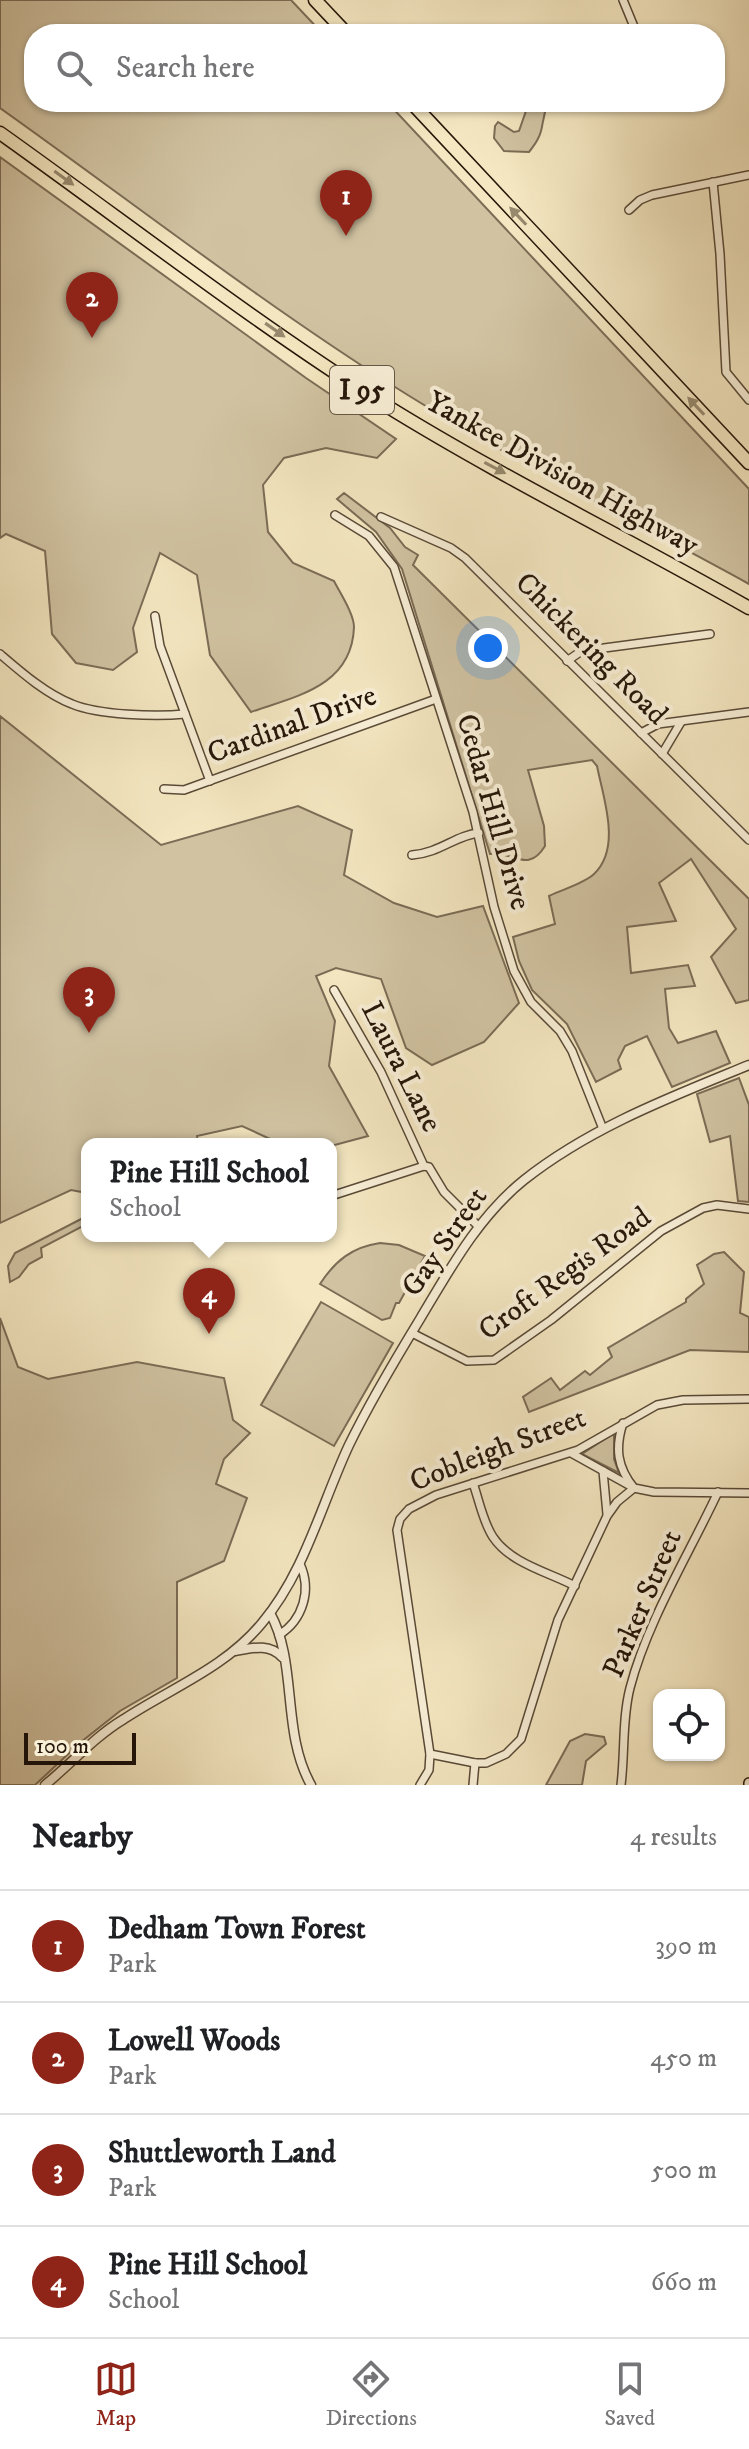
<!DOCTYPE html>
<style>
:root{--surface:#fff;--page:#f2f2f2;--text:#202124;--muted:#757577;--line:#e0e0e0;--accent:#8f2418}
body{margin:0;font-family:"IM FELL DW Pica",serif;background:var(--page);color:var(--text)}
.controls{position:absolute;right:24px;bottom:24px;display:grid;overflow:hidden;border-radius:16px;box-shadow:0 2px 6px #0004}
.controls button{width:72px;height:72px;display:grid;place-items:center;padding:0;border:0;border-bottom:2px solid var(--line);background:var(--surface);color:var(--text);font:40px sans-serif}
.scale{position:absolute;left:24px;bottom:20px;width:112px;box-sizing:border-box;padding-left:8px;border:4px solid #251609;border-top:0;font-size:22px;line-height:28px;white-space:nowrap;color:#251609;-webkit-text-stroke:6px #f8efd7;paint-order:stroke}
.you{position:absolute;left:488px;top:648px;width:28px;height:28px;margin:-20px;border:6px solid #fff;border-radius:50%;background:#1a73e8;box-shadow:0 0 0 12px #1a73e833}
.badge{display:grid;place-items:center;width:52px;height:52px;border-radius:50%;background:var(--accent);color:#fff;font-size:26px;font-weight:700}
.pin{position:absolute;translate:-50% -66px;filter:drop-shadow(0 2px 4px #0008)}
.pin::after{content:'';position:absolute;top:42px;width:28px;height:24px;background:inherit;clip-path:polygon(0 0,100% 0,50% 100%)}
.popup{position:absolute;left:81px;top:1138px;width:256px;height:104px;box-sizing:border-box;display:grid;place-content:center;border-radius:16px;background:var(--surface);filter:drop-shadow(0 2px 6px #0005);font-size:26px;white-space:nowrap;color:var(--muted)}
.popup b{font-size:30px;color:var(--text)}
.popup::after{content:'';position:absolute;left:50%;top:100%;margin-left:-16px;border:16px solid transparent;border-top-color:var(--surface)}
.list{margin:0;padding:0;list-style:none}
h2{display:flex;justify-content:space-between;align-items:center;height:104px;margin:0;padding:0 32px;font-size:34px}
h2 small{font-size:26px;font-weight:400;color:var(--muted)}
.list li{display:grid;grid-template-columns:52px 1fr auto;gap:24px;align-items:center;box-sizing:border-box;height:112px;padding:0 32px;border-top:2px solid var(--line)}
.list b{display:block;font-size:30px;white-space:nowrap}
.list p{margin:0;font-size:26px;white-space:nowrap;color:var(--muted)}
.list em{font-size:26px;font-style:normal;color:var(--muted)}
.icon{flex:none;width:44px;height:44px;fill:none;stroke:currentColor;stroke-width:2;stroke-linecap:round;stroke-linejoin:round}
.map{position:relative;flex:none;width:749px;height:1785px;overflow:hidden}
.search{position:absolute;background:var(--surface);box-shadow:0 2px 6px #0004;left:24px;right:24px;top:24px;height:88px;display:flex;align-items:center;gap:20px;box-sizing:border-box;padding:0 28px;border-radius:32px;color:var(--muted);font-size:30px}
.sheet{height:552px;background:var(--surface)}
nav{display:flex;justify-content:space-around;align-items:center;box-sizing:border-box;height:112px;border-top:2px solid var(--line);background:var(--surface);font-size:22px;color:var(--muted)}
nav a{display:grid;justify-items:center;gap:4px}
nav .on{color:var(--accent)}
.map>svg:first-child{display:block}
.green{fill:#d1c3a2;stroke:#7b6c56;stroke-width:2}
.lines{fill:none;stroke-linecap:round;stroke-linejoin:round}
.minor-casing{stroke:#594a37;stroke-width:10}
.tertiary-casing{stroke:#594a37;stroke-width:11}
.secondary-casing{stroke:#251609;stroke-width:12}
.motorway-casing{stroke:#251609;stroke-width:15}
.minor{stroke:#f8efd7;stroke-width:7}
.tertiary{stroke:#f8efd7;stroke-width:8}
.secondary{stroke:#f8efd7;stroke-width:9}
.motorway{stroke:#f4e7c1;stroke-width:12}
.oneway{fill:#97896e}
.labels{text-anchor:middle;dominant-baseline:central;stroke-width:8;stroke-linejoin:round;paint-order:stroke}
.shield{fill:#f8efd7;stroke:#645747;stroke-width:2}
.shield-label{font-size:28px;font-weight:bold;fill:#251609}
.street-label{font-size:30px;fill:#251609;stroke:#f8efd7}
</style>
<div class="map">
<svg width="749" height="1785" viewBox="0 0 749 1785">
<rect width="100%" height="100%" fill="#f4e7c1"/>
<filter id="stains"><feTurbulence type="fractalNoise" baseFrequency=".0025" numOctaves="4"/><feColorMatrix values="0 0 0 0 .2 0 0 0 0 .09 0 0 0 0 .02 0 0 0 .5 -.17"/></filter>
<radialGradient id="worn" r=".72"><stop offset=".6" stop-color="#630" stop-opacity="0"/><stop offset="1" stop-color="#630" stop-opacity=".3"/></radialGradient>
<g class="green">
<path d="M0 0H291L323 34H34V102H387L749 489V584C631 519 509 459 395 387 259 301 131 201 0 108Z"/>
<path d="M540 102 548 103C539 125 547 130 529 152L504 151 494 138 495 126 498 122 514 132 519 131 526 111Z"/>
<path d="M0 157 306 378 396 439 377 458 326 448 284 458 263 485 268 532 293 563 334 581C340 593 354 614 354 627 352 686 297 696 251 712L210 655 197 575 160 553 133 628 137 652 113 670 76 663 52 634 45 551 6 534 0 538Z"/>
<path d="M344 493 390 528 405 547 418 555 413 565 749 899V1000L736 1003 711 957 736 929 691 859 659 883 676 921 627 927 631 973 688 965 695 986 665 989 669 1028 678 1043 716 1031 730 1063 672 1087 647 1036 625 1046 618 1060 621 1069 596 1082 567 1024 532 990 519 961 513 937 555 924 549 896C563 889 583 884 594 874 622 848 603 797 597 766L592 760 528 770 544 826 545 846C528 874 513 851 490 854L402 569 376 532 337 499Z"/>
<path d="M0 716 161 845 298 806 352 830 344 875 394 903 437 917 483 906 519 1003 484 1042 432 1065 406 1048 381 979 336 968 316 976 335 1021 329 1066 368 1136 331 1146V1144H281L242 1126 197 1136 198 1144H87V1193L71 1190 0 1223Z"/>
<path d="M739 1078 749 1105V1202L738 1201 730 1136 710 1142 697 1094Z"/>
<path d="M87 1216V1224L41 1248 42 1257 29 1264 19 1277 10 1282 8 1266 15 1253Z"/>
<path d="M380 1243 399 1245 425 1256 399 1303H396L390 1318 382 1320 320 1284C335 1261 352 1247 380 1243Z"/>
<path d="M724 1252 744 1272 740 1313 749 1317V1352L690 1350 529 1412 523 1397 551 1378 560 1390 585 1371 590 1375 612 1357 608 1348 686 1302V1299L704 1284 697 1265 714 1254Z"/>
<path d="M321 1302 393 1343 334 1446 261 1405Z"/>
<path d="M0 1318 18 1367 48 1379 137 1362 224 1378 233 1420 250 1433 224 1459 216 1484 247 1498 224 1561 177 1582V1678L120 1711 81 1742 35 1785H0Z"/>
<path d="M614 1433V1459L619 1473 582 1454Z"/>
<path d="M585 1734 604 1737 606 1744 586 1761 582 1785H546L570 1741Z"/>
</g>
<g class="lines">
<g class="minor-casing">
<g id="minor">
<path d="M623 0 637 34"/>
<path d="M713 182 720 254 726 372 749 400"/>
<path d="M629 210 640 200 652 195 749 175"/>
<path d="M335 515 369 536 394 567 473 812 494 907 514 971 531 1002 560 1031 572 1051 603 1129"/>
<path d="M381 517 451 548 465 558 749 840"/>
<path d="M155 616 160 646 210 781"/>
<path d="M0 654C21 672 46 694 72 704 98 715 156 717 185 714"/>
<path d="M567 661 580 652 589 650 710 634"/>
<path d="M641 733 658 724 749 712"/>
<path d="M662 754 681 722"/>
<path d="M164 789 184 790 436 699"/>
<path d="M412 855C440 853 456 835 479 833"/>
<path d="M334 990 381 1072 424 1166 429 1167 444 1192 478 1226"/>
<path d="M331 1196 424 1166"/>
<path d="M412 1333 467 1361 494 1360 551 1320 661 1231 703 1208 717 1205 749 1209"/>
<path d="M623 1423C615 1448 617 1467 634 1488L654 1492 749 1493"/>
<path d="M603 1471 607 1514"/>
<path d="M473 1483C479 1500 483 1522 493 1537 510 1563 548 1572 575 1586"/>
<path d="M279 1635C303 1620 312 1590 300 1564"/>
<path d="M475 1763 430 1754 397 1530 400 1519 409 1509 436 1495 578 1450 657 1405 683 1400 749 1399"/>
<path d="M420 1785 429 1770 430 1754"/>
<path d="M473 1785 475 1763H486L506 1754 521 1739 558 1620 607 1516 617 1502 634 1488 571 1453"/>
<path d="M621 1785C625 1753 622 1719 630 1688 647 1622 689 1554 718 1492"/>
</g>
</g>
<g class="tertiary-casing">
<g id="tertiary">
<path d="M270 1613C298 1663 281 1732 311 1785"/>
<path d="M235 1651C252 1648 269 1643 282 1657"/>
<path d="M45 1785C72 1763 94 1737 124 1719 171 1688 225 1668 262 1623 305 1572 321 1505 349 1445 370 1402 395 1360 420 1319 450 1269 478 1217 524 1180 591 1127 671 1097 749 1065"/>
</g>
</g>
<g class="secondary-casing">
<path id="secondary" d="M749 1785V1783"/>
</g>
<g class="motorway-casing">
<g id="motorway">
<path d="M315 0 347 34"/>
<path d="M411 102 749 463"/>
<path d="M0 133C128 224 252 321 385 405 503 478 628 539 749 608"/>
</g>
</g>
<use href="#minor" class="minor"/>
<use href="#tertiary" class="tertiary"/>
<use href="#secondary" class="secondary"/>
<use href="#motorway" class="motorway"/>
</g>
<defs><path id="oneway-solid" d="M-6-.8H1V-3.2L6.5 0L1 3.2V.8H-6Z" transform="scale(2)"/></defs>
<g class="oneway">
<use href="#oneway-solid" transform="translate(64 178) rotate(36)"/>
<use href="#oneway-solid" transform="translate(518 216) rotate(-133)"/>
<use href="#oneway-solid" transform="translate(275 330) rotate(35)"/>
<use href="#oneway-solid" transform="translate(696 406) rotate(-133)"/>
<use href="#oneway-solid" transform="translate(495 468) rotate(28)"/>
</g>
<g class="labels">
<rect class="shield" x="330" y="366" width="64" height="48" rx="6"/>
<g class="shield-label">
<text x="362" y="390">I 95</text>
</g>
<g class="street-label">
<text transform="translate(562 474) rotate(29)">Yankee Division Highway</text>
<text transform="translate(591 649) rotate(45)">Chickering Road</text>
<text transform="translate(292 725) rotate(-20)">Cardinal Drive</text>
<text transform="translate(493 812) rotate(74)">Cedar Hill Drive</text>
<text transform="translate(401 1067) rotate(63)">Laura Lane</text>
<text transform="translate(445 1242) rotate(-55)">Gay Street</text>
<text transform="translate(565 1274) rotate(-36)">Croft Regis Road</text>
<text transform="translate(498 1450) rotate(-21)">Cobleigh Street</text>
<text transform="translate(643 1604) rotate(-67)">Parker Street</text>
</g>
</g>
<rect width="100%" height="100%" filter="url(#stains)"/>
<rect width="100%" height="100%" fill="url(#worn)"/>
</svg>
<div class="controls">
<button><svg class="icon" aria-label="locate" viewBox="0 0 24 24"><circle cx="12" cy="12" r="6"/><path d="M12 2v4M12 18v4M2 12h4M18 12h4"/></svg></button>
</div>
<div class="scale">100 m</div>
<div class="you"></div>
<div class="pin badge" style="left:346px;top:236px">1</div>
<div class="pin badge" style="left:92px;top:338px">2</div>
<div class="pin badge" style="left:89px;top:1033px">3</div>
<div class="pin badge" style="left:209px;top:1334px">4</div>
<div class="popup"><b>Pine Hill School</b>School</div>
<div class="search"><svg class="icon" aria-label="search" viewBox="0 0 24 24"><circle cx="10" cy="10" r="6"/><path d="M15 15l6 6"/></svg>Search here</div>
</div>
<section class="sheet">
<h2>Nearby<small>4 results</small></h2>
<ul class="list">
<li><span class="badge">1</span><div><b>Dedham Town Forest</b><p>Park</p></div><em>390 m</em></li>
<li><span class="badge">2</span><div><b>Lowell Woods</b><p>Park</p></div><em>450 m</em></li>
<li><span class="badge">3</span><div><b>Shuttleworth Land</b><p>Park</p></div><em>500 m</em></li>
<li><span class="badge">4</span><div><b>Pine Hill School</b><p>School</p></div><em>660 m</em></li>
</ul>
</section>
<nav>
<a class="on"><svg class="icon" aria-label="map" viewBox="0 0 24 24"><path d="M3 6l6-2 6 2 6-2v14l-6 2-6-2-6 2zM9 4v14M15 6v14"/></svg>Map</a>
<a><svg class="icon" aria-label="directions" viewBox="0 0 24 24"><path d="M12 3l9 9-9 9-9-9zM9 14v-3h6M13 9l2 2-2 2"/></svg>Directions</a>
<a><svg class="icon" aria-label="saved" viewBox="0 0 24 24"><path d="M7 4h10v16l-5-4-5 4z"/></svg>Saved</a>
</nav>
